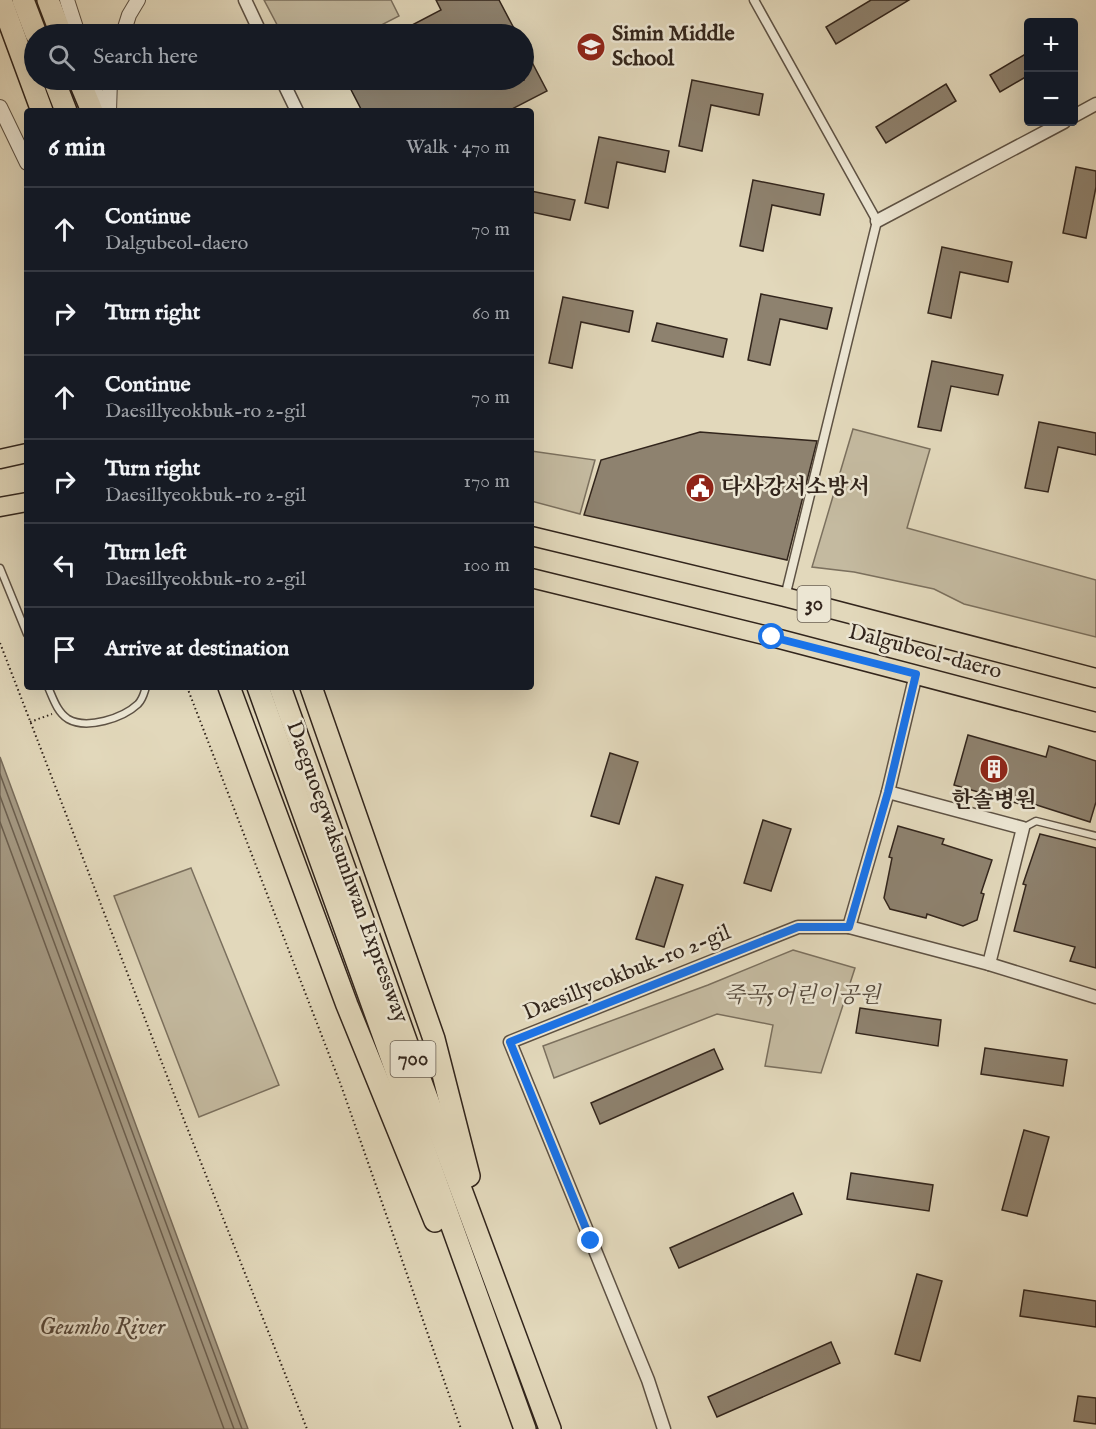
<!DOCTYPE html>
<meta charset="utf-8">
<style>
:root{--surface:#171b24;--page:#20242c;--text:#f1f3f6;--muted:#9ea1a6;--line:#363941}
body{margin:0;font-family:"IM FELL English","Noto Serif KR",serif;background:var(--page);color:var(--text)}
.controls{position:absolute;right:18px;top:18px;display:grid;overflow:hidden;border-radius:6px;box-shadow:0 6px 24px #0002}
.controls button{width:54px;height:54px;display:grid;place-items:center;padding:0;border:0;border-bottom:2px solid var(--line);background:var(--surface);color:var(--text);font:30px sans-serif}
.stop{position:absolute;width:18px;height:18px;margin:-14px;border:4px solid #1a73e8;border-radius:50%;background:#fff}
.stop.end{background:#1a73e8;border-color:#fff;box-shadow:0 2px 6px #0008}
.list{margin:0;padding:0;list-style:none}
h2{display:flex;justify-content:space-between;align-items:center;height:78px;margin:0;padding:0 24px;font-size:26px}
h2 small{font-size:20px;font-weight:400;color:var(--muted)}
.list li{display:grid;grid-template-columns:39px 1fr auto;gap:18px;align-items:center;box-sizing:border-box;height:84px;padding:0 24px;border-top:2px solid var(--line)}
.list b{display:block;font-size:22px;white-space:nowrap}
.list p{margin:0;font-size:20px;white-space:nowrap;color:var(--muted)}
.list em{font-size:20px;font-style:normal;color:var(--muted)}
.icon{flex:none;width:33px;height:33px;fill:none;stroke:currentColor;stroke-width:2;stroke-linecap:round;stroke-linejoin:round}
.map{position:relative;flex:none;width:1096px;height:1429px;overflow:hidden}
.search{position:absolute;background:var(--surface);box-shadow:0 6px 24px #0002;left:24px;top:24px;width:510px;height:66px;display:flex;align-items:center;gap:15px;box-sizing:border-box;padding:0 21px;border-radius:33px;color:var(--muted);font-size:22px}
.panel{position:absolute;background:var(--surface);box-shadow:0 6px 24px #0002;left:24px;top:108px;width:510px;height:582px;border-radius:6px}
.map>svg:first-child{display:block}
.green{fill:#c4baa0;stroke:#7b705e;stroke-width:1.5}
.water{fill:#a69b85;stroke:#786c5b;stroke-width:1.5}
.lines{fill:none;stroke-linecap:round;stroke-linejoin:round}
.shore{stroke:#6c6050;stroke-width:1.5}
.building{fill:#8e826f;stroke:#32251c;stroke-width:1.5}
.service-casing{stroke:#5e5244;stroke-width:9}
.pedestrian-casing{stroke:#5e5244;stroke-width:11}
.minor-casing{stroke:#5e5244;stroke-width:15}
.tertiary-casing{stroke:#5e5244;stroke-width:16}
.primary-casing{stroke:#32251c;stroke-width:21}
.motorway-casing{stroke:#32251c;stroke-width:24}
.path{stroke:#32251c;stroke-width:2;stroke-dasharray:1.5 3;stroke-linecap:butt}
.service{stroke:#ece6d3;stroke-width:6}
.pedestrian{stroke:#ece6d3;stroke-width:8}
.minor{stroke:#ece6d3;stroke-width:12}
.tertiary{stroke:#ece6d3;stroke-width:14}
.primary{stroke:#e2d8bb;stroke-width:18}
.motorway{stroke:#e2d8bb;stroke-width:21}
.route{stroke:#1a73e8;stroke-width:8}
.labels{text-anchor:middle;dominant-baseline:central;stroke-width:5;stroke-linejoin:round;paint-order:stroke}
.shield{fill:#ece6d3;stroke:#6a5f53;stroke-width:1.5}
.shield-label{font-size:21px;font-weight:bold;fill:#32251c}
.poi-label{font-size:22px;font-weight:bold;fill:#32251c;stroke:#ece6d3;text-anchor:start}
.street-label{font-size:22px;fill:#32251c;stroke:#ece6d3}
.park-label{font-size:22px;font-style:italic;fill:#564a3d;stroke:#ece6d3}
.water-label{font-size:24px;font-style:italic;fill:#55483c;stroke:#ece6d3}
</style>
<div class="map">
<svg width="1096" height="1429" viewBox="0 0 1096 1429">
<rect width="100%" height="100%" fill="#e2d8bb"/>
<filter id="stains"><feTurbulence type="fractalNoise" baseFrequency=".00333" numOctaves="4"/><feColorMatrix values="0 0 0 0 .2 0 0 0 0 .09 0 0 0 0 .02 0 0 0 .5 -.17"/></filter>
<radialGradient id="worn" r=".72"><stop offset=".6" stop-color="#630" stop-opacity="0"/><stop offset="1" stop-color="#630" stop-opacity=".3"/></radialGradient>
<g class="green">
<path d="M264 0H391L399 16 364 34H282Z"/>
<path d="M853 429 930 449 907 528 1096 580V637L964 604 934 589 854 572 812 567Z"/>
<path d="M531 451 595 460 580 514 531 501Z"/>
<path d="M191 868 279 1085 199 1117 114 896Z"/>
<path d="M793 950 855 968 821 1073 765 1066 773 1025 717 1014 554 1078 543 1046 708 985Z"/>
</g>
<path class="water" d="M0 757 248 1429H0Z"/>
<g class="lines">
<g class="shore">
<path d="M0 774 242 1429"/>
<path d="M0 796 234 1429"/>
<path d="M0 822 224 1429"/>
</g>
</g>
<g class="building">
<path d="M436 0H499L517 34H395L441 10Z"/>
<path d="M871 0H909L836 44 826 27Z"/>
<path d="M524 47 547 91 508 111H362L346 80H524Z"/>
<path d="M1029 52V75L1000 92 990 75Z"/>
<path d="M692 80 763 94 759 115 711 105 702 151 679 146Z"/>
<path d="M946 84 956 101 886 143 876 127Z"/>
<path d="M599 137 669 151 665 172 617 162 608 208 585 203Z"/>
<path d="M1076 167 1096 171V187L1086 238 1063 233Z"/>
<path d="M753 180 824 194 820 215 772 205 763 251 740 246Z"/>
<path d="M531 191 575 200 570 220 531 212Z"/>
<path d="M942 247 1012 262 1008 282 960 272 951 318 928 313Z"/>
<path d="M761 294 832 308 827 329 780 319 770 365 748 360Z"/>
<path d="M563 297 633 311 629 332 581 322 572 368 549 363Z"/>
<path d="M657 323 727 339 723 357 652 341Z"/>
<path d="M932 361 1003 375 998 395 951 386 941 431 918 427Z"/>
<path d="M1039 422 1096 433V455L1058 447 1048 492 1025 488Z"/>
<path d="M700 432 817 441 787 560 584 515 601 460Z"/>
<path d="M968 735 1046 757 1049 746 1096 761V802L1090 822 1021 800 1020 804 954 785Z"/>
<path d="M610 753 638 762 619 824 591 816Z"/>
<path d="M763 820 791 829 771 891 744 883Z"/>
<path d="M898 826 944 839 942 844 992 860 981 893 984 894 977 920 963 926 927 914 926 918 890 909 884 898 892 858 889 857Z"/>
<path d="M1040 834 1096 848V968L1070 961 1075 947 1014 931 1026 885 1023 884Z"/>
<path d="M656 877 683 885 664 947 636 939Z"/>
<path d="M860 1008 941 1020 938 1046 856 1033Z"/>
<path d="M985 1048 1067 1060 1063 1086 981 1074Z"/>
<path d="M714 1049 723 1069 600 1124 591 1103Z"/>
<path d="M1024 1130 1049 1137 1027 1216 1002 1210Z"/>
<path d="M851 1173 933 1185 929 1211 847 1199Z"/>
<path d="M793 1193 802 1214 679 1268 670 1248Z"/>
<path d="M917 1274 942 1281 920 1361 895 1354Z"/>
<path d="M1024 1290 1096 1301V1327L1020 1316Z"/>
<path d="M831 1342 840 1363 717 1417 708 1397Z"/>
<path d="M1078 1396 1096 1398V1424L1074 1421Z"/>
</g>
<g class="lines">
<g class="service-casing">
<g id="service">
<path d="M0 568 27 634"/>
<path d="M48 687C53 698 57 712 68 719 87 730 123 718 138 704 143 699 144 693 146 687"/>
<path d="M1023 828 1036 821 1096 836"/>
</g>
</g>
<g class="pedestrian-casing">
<path id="pedestrian" d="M754 0 877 221 785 597"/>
</g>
<g class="minor-casing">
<g id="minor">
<path d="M245 0 261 34"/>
<path d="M282 80 297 111"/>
<path d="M1074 116 1096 104"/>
<path d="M877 221 1064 122"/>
<path d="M888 792 916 674"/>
<path d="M849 927 888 792 1023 828 989 964"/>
<path d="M664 1429 648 1380 510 1042 798 927H849L989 964 1096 997"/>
</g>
</g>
<g class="tertiary-casing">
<g id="tertiary">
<path d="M67 0 78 34"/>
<path d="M123 34 129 15 138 0"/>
<path d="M92 80 102 111"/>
<path d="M0 107 27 163"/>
<path d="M109 111 110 80"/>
</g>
</g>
<g class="primary-casing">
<g id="primary">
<path d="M0 459 27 453"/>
<path d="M0 507 27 502"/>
<path d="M531 536 785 597 1096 678"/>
<path d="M531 578 772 637 1096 722"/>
</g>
</g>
<g class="motorway-casing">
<g id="motorway">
<path d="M1 0 42 111"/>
<path d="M23 0 36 34"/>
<path d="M48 0 61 34"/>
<path d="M54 80 66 111"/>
<path d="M79 80 92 111"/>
<path d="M229 687 347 1005 435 1221"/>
<path d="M258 687 525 1429"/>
<path d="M280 687 414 1063 550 1429"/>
<path d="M311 687 434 1039 469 1176"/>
</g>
</g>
<g class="path">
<path d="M0 643 184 1120 307 1429"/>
<path d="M187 687 342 1088 461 1429"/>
<path d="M30 722 52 714"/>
</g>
<use href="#service" class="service"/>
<use href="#pedestrian" class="pedestrian"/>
<use href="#minor" class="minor"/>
<use href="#tertiary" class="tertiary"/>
<use href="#primary" class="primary"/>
<use href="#motorway" class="motorway"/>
</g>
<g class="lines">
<path class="route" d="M591 1241 510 1042 798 927H849L888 792 916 674 772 637"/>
</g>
<defs>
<g id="school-disc" transform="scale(1.5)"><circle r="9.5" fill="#8f2418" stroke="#ece6d3"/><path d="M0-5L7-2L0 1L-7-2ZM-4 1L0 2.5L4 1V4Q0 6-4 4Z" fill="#fff"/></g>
<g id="civic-disc" transform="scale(1.5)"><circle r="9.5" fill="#8f2418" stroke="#ece6d3"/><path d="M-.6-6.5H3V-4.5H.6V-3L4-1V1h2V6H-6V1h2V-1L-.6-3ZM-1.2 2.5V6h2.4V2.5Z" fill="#fff"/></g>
<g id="building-disc" transform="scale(1.5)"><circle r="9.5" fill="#8f2418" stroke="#ece6d3"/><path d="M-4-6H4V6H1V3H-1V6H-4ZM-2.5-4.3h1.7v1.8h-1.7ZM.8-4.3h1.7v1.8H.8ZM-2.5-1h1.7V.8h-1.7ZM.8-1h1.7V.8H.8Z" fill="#fff"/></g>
</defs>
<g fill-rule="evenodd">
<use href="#school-disc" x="591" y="47"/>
<use href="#civic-disc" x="700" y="488"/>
<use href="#building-disc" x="994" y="769"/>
</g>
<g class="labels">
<g class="shield">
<rect x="797.5" y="586" width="33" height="36" rx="4.5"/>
<rect x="390.5" y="1041" width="45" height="36" rx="4.5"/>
</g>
<g class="shield-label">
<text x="814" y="604">30</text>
<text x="413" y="1059">700</text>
</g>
<g class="poi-label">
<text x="612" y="34">Simin Middle<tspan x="612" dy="25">School</tspan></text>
<text x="721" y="488">다사강서소방서</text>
<text x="994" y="801" text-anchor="middle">한솔병원</text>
</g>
<g class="street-label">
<text transform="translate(925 652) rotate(15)">Dalgubeol-daero</text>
<text transform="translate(347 872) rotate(70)">Daeguoegwaksunhwan Expressway</text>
<text transform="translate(627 973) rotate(-22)">Daesillyeokbuk-ro 2-gil</text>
</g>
<g class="park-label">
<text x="802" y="996">죽곡5어린이공원</text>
</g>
<g class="water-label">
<text x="102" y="1327">Geumho River</text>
</g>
</g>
<rect width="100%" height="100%" filter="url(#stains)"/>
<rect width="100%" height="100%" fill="url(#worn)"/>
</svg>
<div class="controls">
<button>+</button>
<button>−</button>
</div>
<div class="stop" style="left:772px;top:637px"></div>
<div class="stop end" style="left:591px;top:1241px"></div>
<div class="search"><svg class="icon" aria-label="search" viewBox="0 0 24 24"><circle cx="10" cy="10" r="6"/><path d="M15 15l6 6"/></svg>Search here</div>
<section class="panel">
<h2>6 min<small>Walk · 470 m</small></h2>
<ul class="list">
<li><svg class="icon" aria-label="ahead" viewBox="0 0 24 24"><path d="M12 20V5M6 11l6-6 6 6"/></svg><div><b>Continue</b><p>Dalgubeol-daero</p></div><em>70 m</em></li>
<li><svg class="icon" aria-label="right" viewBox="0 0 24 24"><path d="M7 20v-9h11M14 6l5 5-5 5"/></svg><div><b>Turn right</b></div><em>60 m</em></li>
<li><svg class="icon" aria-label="ahead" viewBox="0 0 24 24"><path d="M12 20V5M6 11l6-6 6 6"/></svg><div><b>Continue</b><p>Daesillyeokbuk-ro 2-gil</p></div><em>70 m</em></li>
<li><svg class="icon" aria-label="right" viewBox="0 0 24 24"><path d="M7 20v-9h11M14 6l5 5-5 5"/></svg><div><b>Turn right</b><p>Daesillyeokbuk-ro 2-gil</p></div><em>170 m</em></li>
<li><svg class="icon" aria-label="left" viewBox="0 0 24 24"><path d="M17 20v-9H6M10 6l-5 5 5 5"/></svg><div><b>Turn left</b><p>Daesillyeokbuk-ro 2-gil</p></div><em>100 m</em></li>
<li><svg class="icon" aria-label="arrive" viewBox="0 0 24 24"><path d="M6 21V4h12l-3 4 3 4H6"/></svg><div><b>Arrive at destination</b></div></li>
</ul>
</section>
</div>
